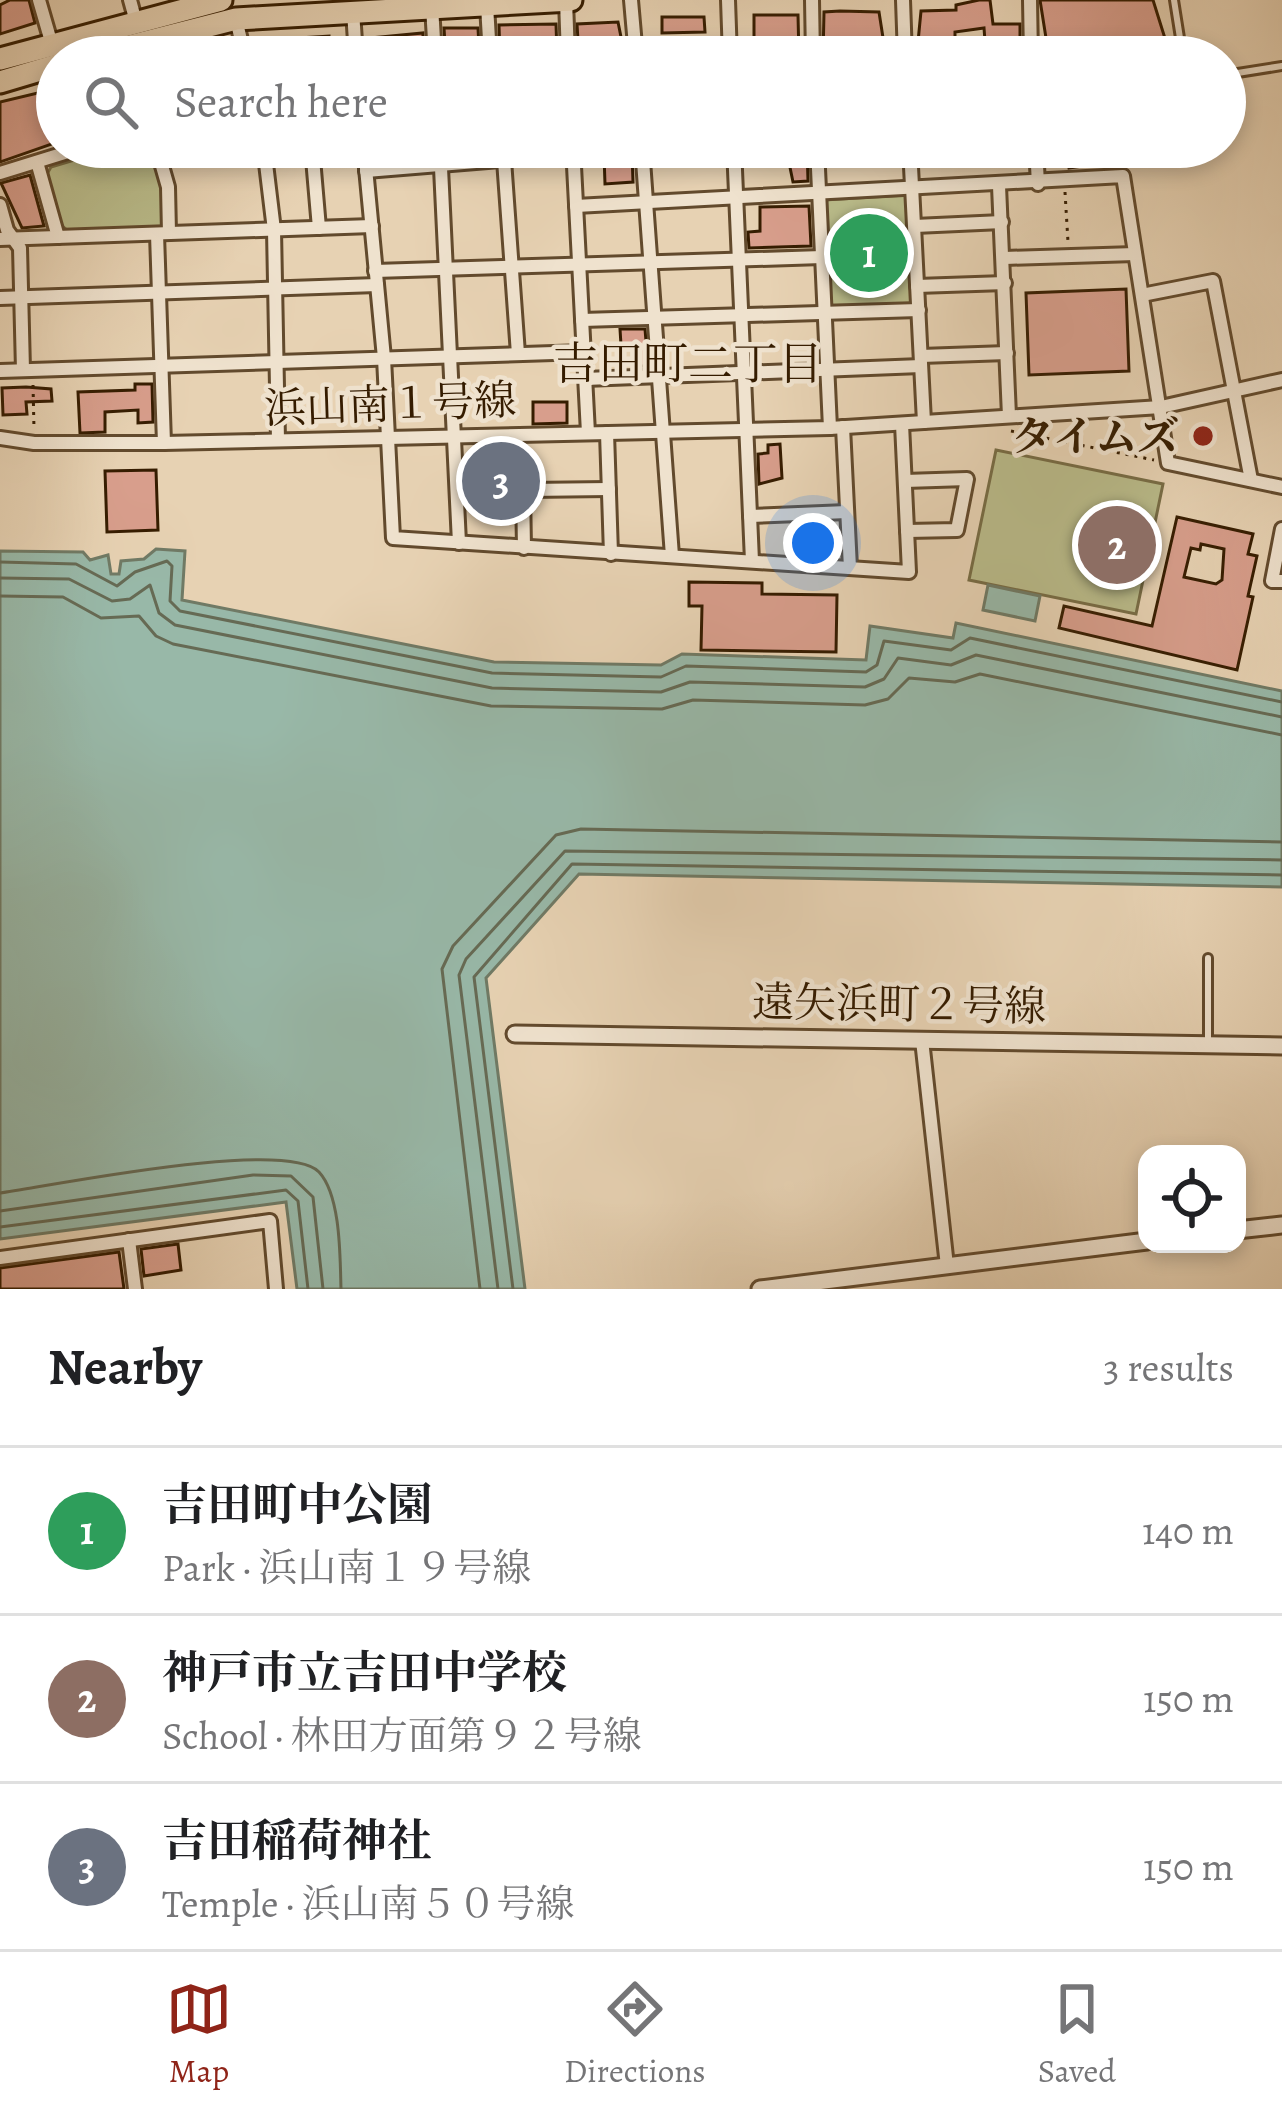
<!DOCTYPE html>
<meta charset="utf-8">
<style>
:root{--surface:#fff;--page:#f6f6f6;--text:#202124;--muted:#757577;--line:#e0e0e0;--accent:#8f2418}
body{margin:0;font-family:Alegreya,"Noto Serif JP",serif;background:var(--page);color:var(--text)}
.controls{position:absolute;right:36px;bottom:36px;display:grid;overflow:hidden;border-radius:24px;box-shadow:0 6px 18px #0003}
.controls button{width:108px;height:108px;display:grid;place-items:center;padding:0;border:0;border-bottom:3px solid var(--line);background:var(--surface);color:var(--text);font:60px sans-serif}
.you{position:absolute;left:813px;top:543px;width:42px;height:42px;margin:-30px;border:9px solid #fff;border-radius:50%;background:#1a73e8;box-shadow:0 0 0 18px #1a73e833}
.badge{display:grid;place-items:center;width:78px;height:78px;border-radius:50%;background:var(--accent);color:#fff;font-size:39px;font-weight:700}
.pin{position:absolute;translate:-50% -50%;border:6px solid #fff;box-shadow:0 3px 12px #0006}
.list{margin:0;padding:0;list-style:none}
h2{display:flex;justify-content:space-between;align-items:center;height:156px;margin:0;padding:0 48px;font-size:51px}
h2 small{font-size:39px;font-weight:400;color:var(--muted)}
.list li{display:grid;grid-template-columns:78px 1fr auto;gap:36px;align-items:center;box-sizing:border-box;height:168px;padding:0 48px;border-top:3px solid var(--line)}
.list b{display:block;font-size:45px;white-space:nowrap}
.list p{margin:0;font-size:39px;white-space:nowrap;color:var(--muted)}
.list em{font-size:39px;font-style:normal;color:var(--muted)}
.icon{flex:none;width:66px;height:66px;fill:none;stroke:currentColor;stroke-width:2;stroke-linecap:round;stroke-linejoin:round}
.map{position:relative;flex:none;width:1282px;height:1289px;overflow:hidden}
.search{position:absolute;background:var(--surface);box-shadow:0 6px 18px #0003;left:36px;right:36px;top:36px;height:132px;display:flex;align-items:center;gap:30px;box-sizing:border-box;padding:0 42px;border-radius:66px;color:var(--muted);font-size:45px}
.sheet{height:660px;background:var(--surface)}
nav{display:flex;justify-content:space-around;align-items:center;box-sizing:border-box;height:168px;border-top:3px solid var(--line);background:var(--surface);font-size:33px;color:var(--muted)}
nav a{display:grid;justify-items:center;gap:6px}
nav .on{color:var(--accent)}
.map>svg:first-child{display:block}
.green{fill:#b9bb8a;stroke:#776c45;stroke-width:3}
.water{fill:#98b8a8;stroke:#707a65;stroke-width:3}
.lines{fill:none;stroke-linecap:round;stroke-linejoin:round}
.shore{stroke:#666a54;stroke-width:3}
.building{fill:#d89e8c;stroke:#351c00;stroke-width:3;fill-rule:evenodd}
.service-casing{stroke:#624a2d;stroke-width:12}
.minor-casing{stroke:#624a2d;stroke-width:18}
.tertiary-casing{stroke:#624a2d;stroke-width:21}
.primary-casing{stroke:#351c00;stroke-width:27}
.path{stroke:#351c00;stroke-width:3;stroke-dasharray:3 6;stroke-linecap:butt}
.service{stroke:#efe2ce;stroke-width:6}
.minor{stroke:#efe2ce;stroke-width:12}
.tertiary{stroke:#efe2ce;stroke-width:15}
.primary{stroke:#e7d2b3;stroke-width:21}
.poi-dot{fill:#8f2418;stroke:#efe2ce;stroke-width:4.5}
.labels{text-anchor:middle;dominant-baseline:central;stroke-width:9;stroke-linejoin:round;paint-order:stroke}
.street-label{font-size:42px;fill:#351c00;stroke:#efe2ce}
.poi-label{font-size:42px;font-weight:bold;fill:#351c00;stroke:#efe2ce;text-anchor:end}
.neighbourhood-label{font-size:45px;fill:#351c00;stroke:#efe2ce}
</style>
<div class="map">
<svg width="1282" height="1289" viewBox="0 0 1282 1289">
<rect width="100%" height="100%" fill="#e7d2b3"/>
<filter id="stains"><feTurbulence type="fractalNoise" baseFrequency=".00167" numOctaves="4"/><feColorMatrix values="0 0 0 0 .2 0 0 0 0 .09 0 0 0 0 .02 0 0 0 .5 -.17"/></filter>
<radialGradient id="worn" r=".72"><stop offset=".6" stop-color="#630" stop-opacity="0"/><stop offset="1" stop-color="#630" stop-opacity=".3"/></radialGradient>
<g class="green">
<path d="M96 147 110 152 151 147 164 187 165 223 161 229 68 231 62 226 47 174 51 167 88 156Z"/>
<path d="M907 195 914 310 831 309 824 200Z"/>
<path d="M996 450 1163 484 1136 614 969 580Z"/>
</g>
<g class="water">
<path d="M156 549 185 551 182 600 494 662 661 665 682 654 866 660 870 626 953 638 956 623 1282 691V887L579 874 486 978 525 1289H297L286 1202 0 1239V551L83 552 90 560 108 555 111 574H119L121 561 144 559Z"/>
<path d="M988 585 1040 596 1035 621 983 610Z"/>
</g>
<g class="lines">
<g class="shore">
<path d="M0 562 76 564 117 586 135 572 167 561 172 566 170 601 180 611 492 673 661 677 686 666 866 672 877 665 884 641 951 650 970 638 1282 702"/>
<path d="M0 578 69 579 112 601 130 599 150 585 159 613 175 625 492 688 661 692 690 682 865 687 884 679 898 658 951 665 976 655 1282 717"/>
<path d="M0 596 63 597 101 618 139 616 156 636 173 644 491 706 662 709 693 700 865 705 888 699 909 678 955 682 980 674 1282 735"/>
<path d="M0 1193C55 1185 286 1138 319 1172 341 1196 340 1257 341 1289"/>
<path d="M0 1211 253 1175 291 1176 313 1197 323 1289"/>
<path d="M0 1227 286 1190 298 1201 308 1289"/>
<path d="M480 1289 442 969 453 946 556 835 581 829 1282 842"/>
<path d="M498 1289 459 975 466 959 565 851 1282 860"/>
<path d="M513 1289 474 977 572 864 1282 875"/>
</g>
</g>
<g class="building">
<path d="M10 0H29L35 23 0 34V5Z"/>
<path d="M979 0H990L993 24H1020V41H985L984 28 955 32V42H918L921 11 956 10V5Z"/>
<path d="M1040 0H1153L1168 48 1162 49 1163 57H1049Z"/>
<path d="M840 11 879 12 886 57H823L824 12Z"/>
<path d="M754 15H798L799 57H754Z"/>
<path d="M662 17H704L705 32 662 33Z"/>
<path d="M618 22 625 57H579L577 24Z"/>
<path d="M556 24 557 54 500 57 499 25Z"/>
<path d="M444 28H478L479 47 445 44Z"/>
<path d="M423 33V57H370L369 38Z"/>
<path d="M329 36V52H312V57L255 56 252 41Z"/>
<path d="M223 43 231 45 234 57H176L175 50Z"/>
<path d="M46 91 53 114 57 113 52 144 0 162V102Z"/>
<path d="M378 147H430V155L379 159Z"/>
<path d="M807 147 808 181 793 182 786 148Z"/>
<path d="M1065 147H1119L1122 160 1069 168Z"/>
<path d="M632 153 633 182 605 184 604 155Z"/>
<path d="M30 175 44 226 22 228 1 183Z"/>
<path d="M809 206 811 246 749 248 748 232 760 231V207Z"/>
<path d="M1126 289 1129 371 1029 375 1026 293Z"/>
<path d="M620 329H645L648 366H638L637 344 621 345Z"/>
<path d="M135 384H152L153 422 138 423V410L105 412V432L80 433 78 392 135 390Z"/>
<path d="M26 387 51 389 52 401 26 402 27 414 3 415 2 388Z"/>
<path d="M533 402H567V423L533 424Z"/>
<path d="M780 444 782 478 759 484 758 454 768 453V445Z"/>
<path d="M156 470 158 530 107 532 105 471Z"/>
<path d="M1177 517 1253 534 1248 554 1257 556 1248 596 1253 597 1237 670 1059 628 1064 606 1152 626ZM1201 544 1224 549 1222 580 1216 584 1184 577 1191 548 1200 550Z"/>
<path d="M689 582 762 583V594L837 595 836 652 701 650 702 606H689Z"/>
<path d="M178 1244 181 1270 144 1276 141 1249Z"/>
<path d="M119 1252 124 1289H0V1268Z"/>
</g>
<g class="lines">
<g class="service-casing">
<g id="service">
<path d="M1174 0 1183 57"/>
<path d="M1225 75 1282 66"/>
<path d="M1208 958V1041"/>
</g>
</g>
<g class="minor-casing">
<g id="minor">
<path d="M39 0 52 45"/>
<path d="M130 0 136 22"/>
<path d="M566 0 568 57"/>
<path d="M631 0 636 57"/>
<path d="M728 0 730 57"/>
<path d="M812 0 813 57"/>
<path d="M903 0 905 57"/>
<path d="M1030 0 1031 56"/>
<path d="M487 5 490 57"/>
<path d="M432 6 435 57"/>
<path d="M353 11 356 57"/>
<path d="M236 19 245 57"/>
<path d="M904 53 1030 52"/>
<path d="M264 147 274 230 278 440"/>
<path d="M312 147 319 228"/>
<path d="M364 147 384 358 393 538 909 572 902 424"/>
<path d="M440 147 459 543"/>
<path d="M497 147 504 160 518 354"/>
<path d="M573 147 588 433"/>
<path d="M642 147 672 556"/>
<path d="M734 147 752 561"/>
<path d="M817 147 830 428"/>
<path d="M910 147 924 422"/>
<path d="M1036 147 1038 184"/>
<path d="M37 162 58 237"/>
<path d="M366 171 574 154"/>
<path d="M0 173 84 147"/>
<path d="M999 186 1009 416"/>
<path d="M0 205 7 230 20 248 23 370"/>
<path d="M576 206 1123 176 1168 463 1282 487"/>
<path d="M915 226 1002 222"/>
<path d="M169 233 168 187 160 159 204 147"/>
<path d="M157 234 164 443"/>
<path d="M0 239 372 226"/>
<path d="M1005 258 1135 254"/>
<path d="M375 271 822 257"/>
<path d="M917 286 1005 283"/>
<path d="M1142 295 1213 281 1251 480"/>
<path d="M0 298 377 285"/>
<path d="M582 320 919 310"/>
<path d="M921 356 1007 353"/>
<path d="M0 371 584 352"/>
<path d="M585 379 921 366"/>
<path d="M843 427 850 568"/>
<path d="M607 433 611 554"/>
<path d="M0 438 34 443H164L830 428 1161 407 1282 380"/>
<path d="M905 481 967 479 957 530 907 531"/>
<path d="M523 490 524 548"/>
<path d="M458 491 609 489"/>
<path d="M750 516 847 512"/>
<path d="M1282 529 1272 581H1282"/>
<path d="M922 1040 947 1266"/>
<path d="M129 1240 135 1289"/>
<path d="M0 1258 270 1221 276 1289"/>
</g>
</g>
<g class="tertiary-casing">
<g id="tertiary">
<path d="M515 1034 1282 1046"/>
<path d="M1237 1230 1282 1225"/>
<path d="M760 1289 1147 1241"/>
</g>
</g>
<g class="primary-casing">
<g id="primary">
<path d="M87 57 236 19 571 0"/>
<path d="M0 59 221 0"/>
<path d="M0 82 57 65"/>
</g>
</g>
<g class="path">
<path d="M1065 192 1068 242"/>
<path d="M834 256 902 254"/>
<path d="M33 385 34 429"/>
<path d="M1011 431 1154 460"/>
<path d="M523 446V479"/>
</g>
<use href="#service" class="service"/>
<use href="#minor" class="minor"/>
<use href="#tertiary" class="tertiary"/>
<use href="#primary" class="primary"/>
</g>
<circle class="poi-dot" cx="1203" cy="436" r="12"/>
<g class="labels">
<g class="street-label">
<text transform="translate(390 404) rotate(-2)">浜山南１号線</text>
<text transform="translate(899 1004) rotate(1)">遠矢浜町２号線</text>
</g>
<g class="poi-label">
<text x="1179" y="436">タイムズ</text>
</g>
<g class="neighbourhood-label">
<text x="688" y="364">吉田町二丁目</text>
</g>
</g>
<rect width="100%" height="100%" filter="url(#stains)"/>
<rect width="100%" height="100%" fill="url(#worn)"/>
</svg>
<div class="controls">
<button><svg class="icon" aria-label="locate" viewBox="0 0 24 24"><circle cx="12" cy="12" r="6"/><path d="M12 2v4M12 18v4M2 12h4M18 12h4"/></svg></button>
</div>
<div class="you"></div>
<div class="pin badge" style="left:869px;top:253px;background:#2e9e5b">1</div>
<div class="pin badge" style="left:1117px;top:545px;background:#8d6e63">2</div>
<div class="pin badge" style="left:501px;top:481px;background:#6b7280">3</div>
<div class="search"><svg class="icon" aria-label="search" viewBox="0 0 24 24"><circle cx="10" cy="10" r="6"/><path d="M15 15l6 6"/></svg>Search here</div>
</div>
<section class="sheet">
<h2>Nearby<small>3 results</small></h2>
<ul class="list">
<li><span class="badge" style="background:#2e9e5b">1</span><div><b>吉田町中公園</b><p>Park · 浜山南１９号線</p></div><em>140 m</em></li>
<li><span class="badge" style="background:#8d6e63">2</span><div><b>神戸市立吉田中学校</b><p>School · 林田方面第９２号線</p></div><em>150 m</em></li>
<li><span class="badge" style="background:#6b7280">3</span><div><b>吉田稲荷神社</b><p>Temple · 浜山南５０号線</p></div><em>150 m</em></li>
</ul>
</section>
<nav>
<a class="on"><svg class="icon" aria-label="map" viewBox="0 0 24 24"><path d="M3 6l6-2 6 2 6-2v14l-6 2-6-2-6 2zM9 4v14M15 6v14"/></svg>Map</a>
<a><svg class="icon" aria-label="directions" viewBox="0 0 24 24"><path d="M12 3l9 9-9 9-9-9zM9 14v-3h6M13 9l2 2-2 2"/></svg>Directions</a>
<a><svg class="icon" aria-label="saved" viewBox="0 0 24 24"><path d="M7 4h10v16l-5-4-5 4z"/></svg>Saved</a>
</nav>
